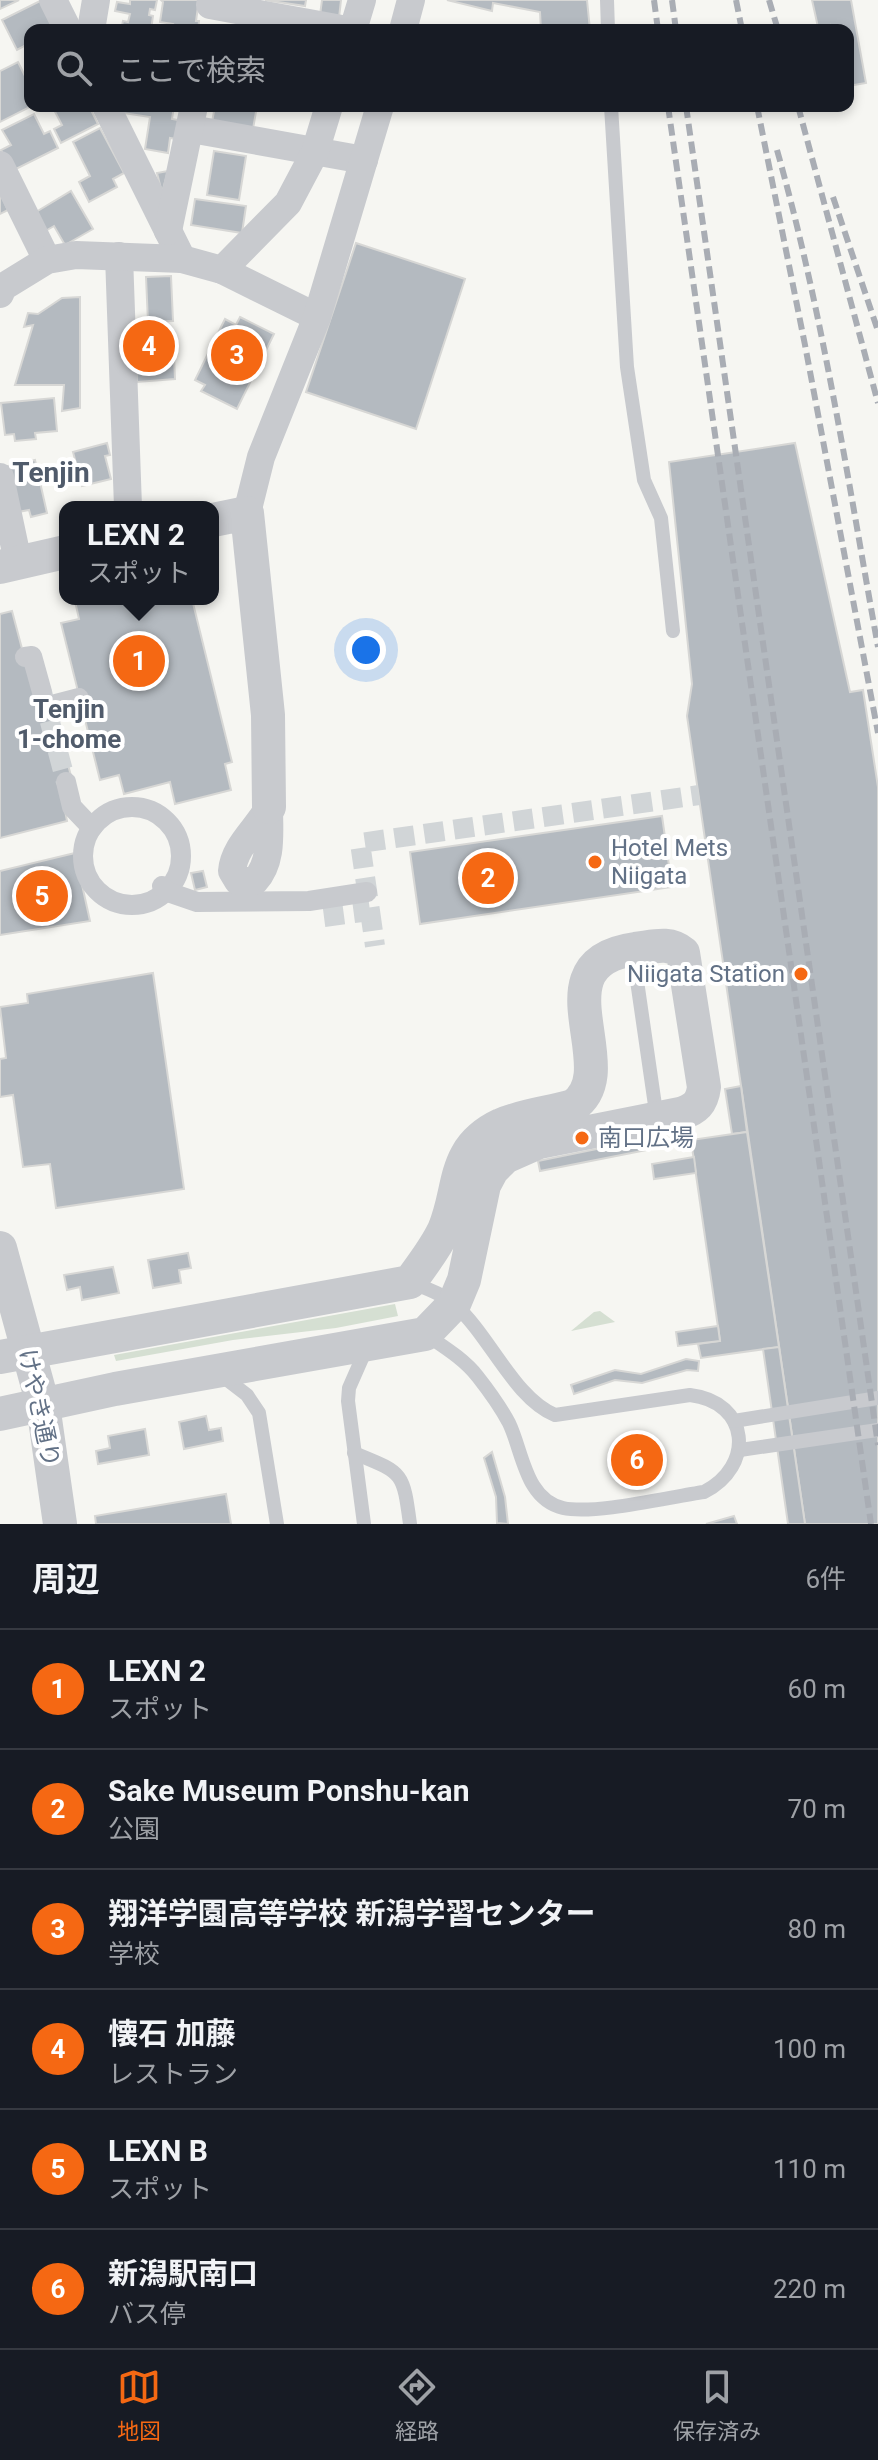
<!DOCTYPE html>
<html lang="ja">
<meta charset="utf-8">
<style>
:root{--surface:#171b24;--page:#20242c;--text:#f1f3f6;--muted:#9ea1a6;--line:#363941;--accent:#f56813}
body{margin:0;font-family:Roboto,"Noto Sans JP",sans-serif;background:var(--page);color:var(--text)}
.you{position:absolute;left:366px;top:650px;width:28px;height:28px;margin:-20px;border:6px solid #fff;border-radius:50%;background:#1a73e8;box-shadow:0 0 0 12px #1a73e833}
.badge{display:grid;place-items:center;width:52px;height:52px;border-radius:50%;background:var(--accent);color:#fff;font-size:26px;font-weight:700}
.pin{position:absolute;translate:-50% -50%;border:4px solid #fff;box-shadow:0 2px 8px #0006}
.popup{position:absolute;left:59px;top:501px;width:160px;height:104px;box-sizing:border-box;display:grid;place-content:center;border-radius:16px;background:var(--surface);filter:drop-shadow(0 2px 6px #0005);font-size:26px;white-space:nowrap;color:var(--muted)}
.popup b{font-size:30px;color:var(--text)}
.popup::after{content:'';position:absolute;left:50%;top:100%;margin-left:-16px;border:16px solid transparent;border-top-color:var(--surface)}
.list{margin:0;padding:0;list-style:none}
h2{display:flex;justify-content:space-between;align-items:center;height:104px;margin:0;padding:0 32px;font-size:34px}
h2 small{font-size:26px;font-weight:400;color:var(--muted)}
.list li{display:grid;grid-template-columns:52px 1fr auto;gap:24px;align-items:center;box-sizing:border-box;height:120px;padding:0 32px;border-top:2px solid var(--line)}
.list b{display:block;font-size:30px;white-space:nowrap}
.list p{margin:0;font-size:26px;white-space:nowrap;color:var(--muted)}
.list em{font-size:26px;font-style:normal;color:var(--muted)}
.icon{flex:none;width:44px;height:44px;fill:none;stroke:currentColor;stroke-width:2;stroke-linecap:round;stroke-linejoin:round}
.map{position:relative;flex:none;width:878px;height:1524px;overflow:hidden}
.search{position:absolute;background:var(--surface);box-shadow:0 4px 12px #0003;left:24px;right:24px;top:24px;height:88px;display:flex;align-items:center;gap:20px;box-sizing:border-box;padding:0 28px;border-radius:16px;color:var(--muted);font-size:30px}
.sheet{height:824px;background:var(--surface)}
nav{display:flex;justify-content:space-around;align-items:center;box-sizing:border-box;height:112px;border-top:2px solid var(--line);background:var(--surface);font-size:22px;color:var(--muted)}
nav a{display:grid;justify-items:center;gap:4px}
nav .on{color:var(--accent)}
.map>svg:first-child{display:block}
.green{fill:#d5dfd2}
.building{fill:#b4bac0;stroke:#d7d7d5;stroke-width:2}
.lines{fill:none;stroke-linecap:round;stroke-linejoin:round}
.pedestrian-tunnel{stroke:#d1d5d7;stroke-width:20;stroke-dasharray:20 10;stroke-linecap:butt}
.service{stroke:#c8cace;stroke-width:14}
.pedestrian{stroke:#c8cace;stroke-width:20}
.minor{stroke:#c8cace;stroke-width:28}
.tertiary{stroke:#c8cace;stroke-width:34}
.rail{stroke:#a9adb4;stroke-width:6;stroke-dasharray:12 6;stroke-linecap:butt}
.poi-dot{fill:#f56813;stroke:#fff;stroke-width:3}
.labels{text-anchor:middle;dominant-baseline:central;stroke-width:8;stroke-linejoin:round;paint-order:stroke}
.poi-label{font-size:24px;fill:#627186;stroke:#fff;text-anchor:start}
.street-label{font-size:24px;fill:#627186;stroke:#fff}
.neighbourhood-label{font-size:26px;font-weight:bold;fill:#505b6b;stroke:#fff}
.quarter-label{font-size:28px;font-weight:bold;fill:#505b6b;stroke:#fff}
</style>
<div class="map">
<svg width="878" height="1524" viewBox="0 0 878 1524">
<rect width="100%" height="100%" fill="#f6f6f2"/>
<g class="green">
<path d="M395 1304 398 1316 336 1328 233 1340 116 1361 114 1355Z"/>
<path d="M600 1311 615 1322 571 1331 594 1312Z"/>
</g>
<g class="building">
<path d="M0 0H19L0 9Z"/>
<path d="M130 0H157L155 10 150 9 149 15 153 16 151 30H121L123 21 128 22 130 14 115 11 117 2 130 4Z"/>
<path d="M161 0H199L196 21H199L198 30H171L173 24 160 22 163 2Z"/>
<path d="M265 0H306L305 6Z"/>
<path d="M322 0H341L339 18 320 15Z"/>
<path d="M447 0H587L590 30H541L540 12 493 3 492 11Z"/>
<path d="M812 0H851L866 83 848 86V30H831L830 25 818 27Z"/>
<path d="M40 1 54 30H30V43L17 50 2 20Z"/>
<path d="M18 62 30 86 32 106 0 122V71Z"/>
<path d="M52 106H89L98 124 61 143 54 129 62 125Z"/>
<path d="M124 106H174L172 119 184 121 181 140 170 138 168 153 145 149 150 117 123 113Z"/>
<path d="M215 106H257L253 129 212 122Z"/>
<path d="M34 114 44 134 50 131 58 148 12 171 1 150 11 145 2 130Z"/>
<path d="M100 128 124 173 113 179 117 187 89 202 79 182 90 176 73 142Z"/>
<path d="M214 151 246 156 239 200 207 195Z"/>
<path d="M168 171 162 193 157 173Z"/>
<path d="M71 191 93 229 65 245 54 226 42 233 31 215Z"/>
<path d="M0 193 8 210 0 214Z"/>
<path d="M195 199 246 206 242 233 191 225Z"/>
<path d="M356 243 465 279 416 429 306 392Z"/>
<path d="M171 276 173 321 148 322 146 277Z"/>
<path d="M80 297V408L62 411 64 385H15L33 325 24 327 28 313 38 314 62 298Z"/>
<path d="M240 317 274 334 237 409 201 391 205 385 195 380 225 319 236 325Z"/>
<path d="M173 332 175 379 137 382 135 335Z"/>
<path d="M54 398 57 431 35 433 36 439 15 441 14 434 5 435 1 403Z"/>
<path d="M107 443 110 455 105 456 111 479 82 486 73 452Z"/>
<path d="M795 443 850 692 863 690 878 787V1524H805L687 716 692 684 669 462Z"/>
<path d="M35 460 47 513 31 517 29 510 18 512 8 466Z"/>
<path d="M84 599H192L232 762 225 764 231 790 175 804 170 782 124 794 119 775 100 780 61 623 79 619 75 601Z"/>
<path d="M12 611 34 694 49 690 72 780 60 784 67 821 0 838V614Z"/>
<path d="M662 816 672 887 420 924 410 852Z"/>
<path d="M75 853 90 921 0 935V871Z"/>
<path d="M203 871 207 887 195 890 191 873Z"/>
<path d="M153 973 184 1189 56 1208 50 1164 23 1167 13 1095 0 1097V1059L6 1058 0 1007 28 1003 27 994Z"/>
<path d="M741 1086 747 1132 732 1134 725 1089Z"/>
<path d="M747 1132 779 1347 701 1358 698 1344 720 1341 691 1140Z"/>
<path d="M665 1135 667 1146 540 1171 538 1161Z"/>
<path d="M694 1157 696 1173 654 1179 652 1164Z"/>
<path d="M188 1253 191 1268 179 1270 181 1283 153 1288 148 1260Z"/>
<path d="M113 1267 119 1293 82 1300 80 1287 67 1290 64 1275Z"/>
<path d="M718 1326 720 1341 678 1346 676 1332Z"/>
<path d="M779 1347 805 1524H788L763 1349Z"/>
<path d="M686 1359 699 1361 698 1371 687 1370 642 1383 615 1380 574 1394 571 1385 615 1370 641 1374Z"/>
<path d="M206 1416 209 1430 221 1428 223 1441 184 1449 179 1422Z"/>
<path d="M145 1429 149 1455 98 1464 96 1451 110 1448 108 1436Z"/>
<path d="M492 1452 505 1497 508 1524 497 1523 496 1497 484 1458Z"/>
<path d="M226 1494 231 1524H96L95 1516Z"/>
<path d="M734 1516 737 1524H706Z"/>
</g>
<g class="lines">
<g class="pedestrian-tunnel">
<path d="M42 692 66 782"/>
<path d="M370 911 375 946"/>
<path d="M324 917 370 911 360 843 699 795"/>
</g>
<g class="service">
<path d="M607 0 608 30"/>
<path d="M611 106 627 367 644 480 661 518 673 631"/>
<path d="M623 957 635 967 657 1119"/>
<path d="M410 1282C425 1288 443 1294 455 1305 490 1336 514 1398 555 1415L690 1395C750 1402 755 1466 704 1492 669 1497 595 1515 563 1508 525 1499 523 1452 509 1423 501 1408 489 1391 478 1377 464 1359 444 1347 425 1334"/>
<path d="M221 1375 247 1395 259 1413 277 1524"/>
<path d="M734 1421 878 1398"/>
<path d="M740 1450 878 1430"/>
<path d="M354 1453C403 1473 403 1471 410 1524"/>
<path d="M364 1524 348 1401 349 1388 367 1347"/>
</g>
<g class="pedestrian">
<path d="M25 657 32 656 42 692"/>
<path d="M52 705 79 698"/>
<path d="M66 782 72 807 92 828"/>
<circle cx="132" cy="856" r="49"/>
<path d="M162 886 165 891 197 902 309 901 367 892"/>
</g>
<g class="minor">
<path d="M53 0 68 30"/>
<path d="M210 5 347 30"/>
<path d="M91 30 96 0"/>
<path d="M353 30 362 0"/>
<path d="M403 30 411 0"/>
<path d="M106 106 182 259"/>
<path d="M191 129 364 160"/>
<path d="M0 165 47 260"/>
<path d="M168 231 194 106"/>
<path d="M119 256 128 507"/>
<path d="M222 270 288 203 315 152 329 106"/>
<path d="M0 294 3 287 47 260 76 255 182 259 222 270 317 317"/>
<path d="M0 477 18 562"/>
<path d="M247 513 261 457 317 317 380 106"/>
<path d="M269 807C269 833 273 861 255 881H238L232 871C234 846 258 828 269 807Z"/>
</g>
<g class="tertiary">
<path d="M213 520 247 513 268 715 269 807"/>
<path d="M0 567 65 552"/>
<path d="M0 1248 43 1405 60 1524"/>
<path d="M0 1357 410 1282C422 1265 435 1249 444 1230 462 1189 450 1149 501 1125 524 1115 550 1113 573 1106 627 1070 532 963 635 949 653 947 669 941 683 953L704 1087C702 1103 696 1109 680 1114L539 1142 505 1157 492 1170 484 1185 464 1280 454 1304 425 1334 115 1389 0 1414"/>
</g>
<g class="rail">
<path d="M654 0 658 30"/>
<path d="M672 0 676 30"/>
<path d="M736 0 742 30"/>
<path d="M769 0 778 30"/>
<path d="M668 106 871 1524"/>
<path d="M686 106 878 1445"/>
<path d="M757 106 805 345 878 733"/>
<path d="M798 106 878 403"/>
<path d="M777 150C823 313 848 481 878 647"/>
<path d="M833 197 878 331"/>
</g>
</g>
<g class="poi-dot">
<circle cx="595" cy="862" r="8"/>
<circle cx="801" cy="974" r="8"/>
<circle cx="582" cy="1138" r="8"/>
</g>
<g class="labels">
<g class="poi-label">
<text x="611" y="848">Hotel Mets<tspan x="611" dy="28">Niigata</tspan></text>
<text x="785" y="974" text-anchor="end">Niigata Station</text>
<text x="598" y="1138">南口広場</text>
</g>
<g class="street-label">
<text transform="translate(39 1408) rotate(78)">けやき通り</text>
</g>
<g class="neighbourhood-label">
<text x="69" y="709">Tenjin<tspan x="69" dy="30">1-chome</tspan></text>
</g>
<g class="quarter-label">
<text x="51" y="472">Tenjin</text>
</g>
</g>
</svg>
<div class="you"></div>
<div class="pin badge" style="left:139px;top:661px">1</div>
<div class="popup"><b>LEXN 2</b>スポット</div>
<div class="pin badge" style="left:488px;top:878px">2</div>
<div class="pin badge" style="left:237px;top:355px">3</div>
<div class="pin badge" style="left:149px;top:346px">4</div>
<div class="pin badge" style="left:42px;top:896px">5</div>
<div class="pin badge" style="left:637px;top:1460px">6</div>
<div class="search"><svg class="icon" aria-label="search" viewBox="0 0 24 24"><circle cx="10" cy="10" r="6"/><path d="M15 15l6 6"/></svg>ここで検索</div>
</div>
<section class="sheet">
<h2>周辺<small>6件</small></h2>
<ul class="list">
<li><span class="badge">1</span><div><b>LEXN 2</b><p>スポット</p></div><em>60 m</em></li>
<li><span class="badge">2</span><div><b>Sake Museum Ponshu-kan</b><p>公園</p></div><em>70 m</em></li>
<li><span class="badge">3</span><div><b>翔洋学園高等学校 新潟学習センター</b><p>学校</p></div><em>80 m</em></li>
<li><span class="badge">4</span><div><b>懐石 加藤</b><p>レストラン</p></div><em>100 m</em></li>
<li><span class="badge">5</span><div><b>LEXN B</b><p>スポット</p></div><em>110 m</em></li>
<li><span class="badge">6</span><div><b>新潟駅南口</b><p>バス停</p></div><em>220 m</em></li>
</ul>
</section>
<nav>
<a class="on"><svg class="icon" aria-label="map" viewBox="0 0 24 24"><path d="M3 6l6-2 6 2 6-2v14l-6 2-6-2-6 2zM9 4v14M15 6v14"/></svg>地図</a>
<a><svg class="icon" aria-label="directions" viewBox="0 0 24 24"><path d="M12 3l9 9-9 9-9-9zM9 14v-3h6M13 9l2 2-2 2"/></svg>経路</a>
<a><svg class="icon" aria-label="saved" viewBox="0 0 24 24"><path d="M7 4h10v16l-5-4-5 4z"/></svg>保存済み</a>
</nav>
